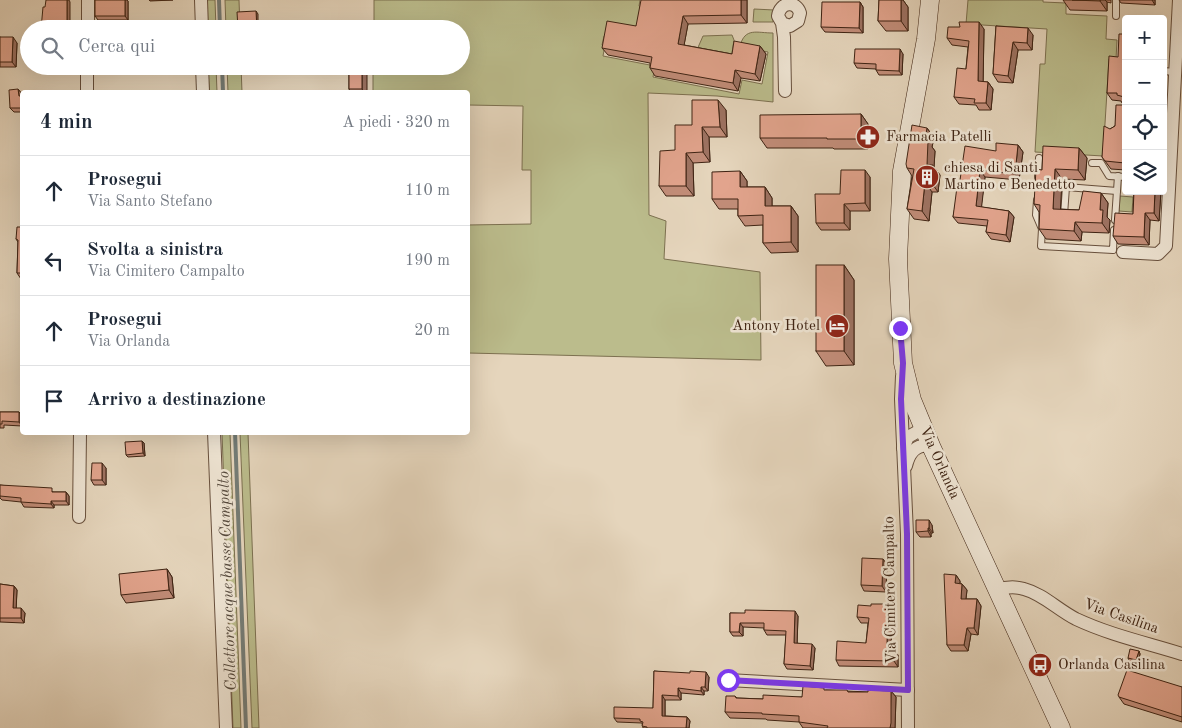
<!DOCTYPE html>
<html lang="it">
<meta charset="utf-8">
<style>
:root{--surface:#fff;--page:#f2f2f3;--text:#1f2937;--muted:#747a83;--line:#e0e1e3}
body{margin:0;font-family:"Old Standard TT",serif;background:var(--page);color:var(--text)}
.controls{position:absolute;right:15px;top:15px;display:grid;overflow:hidden;border-radius:5px;box-shadow:0 5px 20px #0002}
.controls button{width:45px;height:45px;display:grid;place-items:center;padding:0;border:0;border-bottom:1px solid var(--line);background:var(--surface);color:var(--text);font:25px sans-serif}
.stop{position:absolute;width:15px;height:15px;margin:-11px;border:4px solid #7c3aed;border-radius:50%;background:#fff}
.stop.end{background:#7c3aed;border-color:#fff;box-shadow:0 1px 5px #0008}
.list{margin:0;padding:0;list-style:none}
h2{display:flex;justify-content:space-between;align-items:center;height:65px;margin:0;padding:0 20px;font-size:21px}
h2 small{font-size:16px;font-weight:400;color:var(--muted)}
.list li{display:grid;grid-template-columns:32px 1fr auto;gap:15px;align-items:center;box-sizing:border-box;height:70px;padding:0 20px;border-top:1px solid var(--line)}
.list b{display:block;font-size:19px;white-space:nowrap}
.list p{margin:0;font-size:16px;white-space:nowrap;color:var(--muted)}
.list em{font-size:16px;font-style:normal;color:var(--muted)}
.icon{flex:none;width:28px;height:28px;fill:none;stroke:currentColor;stroke-width:2;stroke-linecap:round;stroke-linejoin:round}
.map{position:relative;flex:none;width:1182px;height:728px;overflow:hidden}
.search{position:absolute;background:var(--surface);box-shadow:0 5px 20px #0002;left:20px;top:20px;width:450px;height:55px;display:flex;align-items:center;gap:12px;box-sizing:border-box;padding:0 18px;border-radius:28px;color:var(--muted);font-size:19px}
.panel{position:absolute;background:var(--surface);box-shadow:0 5px 20px #0002;left:20px;top:90px;width:450px;height:345px;border-radius:5px}
.map>svg:first-child{display:block}
.green{fill:#bbbc8c;stroke:#7c7050}
.lines{fill:none;stroke-linecap:round;stroke-linejoin:round}
.stream{stroke:#747c76;stroke-width:4}
.service-casing{stroke:#68503d;stroke-width:8}
.minor-casing{stroke:#68503d;stroke-width:14}
.secondary-casing{stroke:#3e2313;stroke-width:19}
.service{stroke:#eee4d3;stroke-width:6}
.minor{stroke:#eee4d3;stroke-width:12}
.secondary{stroke:#eee4d3;stroke-width:18}
.wall{fill:#c28d79;stroke:#3e2313}
.shaded-wall{fill:#9e7363;stroke:#3e2313}
.building{fill:#e2a48d;stroke:#3e2313}
.route{stroke:#7c3aed;stroke-width:6}
.labels{text-anchor:middle;dominant-baseline:central;stroke-width:5;stroke-linejoin:round;paint-order:stroke}
.poi-label{font-size:15px;fill:#3e2313;stroke:#eee4d3;text-anchor:start}
.street-label{font-size:15px;fill:#3e2313;stroke:#eee4d3}
.water-label{font-size:16px;font-style:italic;fill:#54483c;stroke:#eee4d3}
</style>
<div class="map">
<svg width="1182" height="728" viewBox="0 0 1182 728">
<rect width="100%" height="100%" fill="#e5d5bc"/>
<filter id="stains"><feTurbulence type="fractalNoise" baseFrequency=".004" numOctaves="4"/><feColorMatrix values="0 0 0 0 .2 0 0 0 0 .09 0 0 0 0 .02 0 0 0 .5 -.17"/></filter>
<radialGradient id="worn" r=".72"><stop offset=".6" stop-color="#630" stop-opacity="0"/><stop offset="1" stop-color="#630" stop-opacity=".3"/></radialGradient>
<g class="green">
<path d="M206 0H215L216 29H207Z"/>
<path d="M225 0H239L240 29H226Z"/>
<path d="M374 0H640L639 6 662 28 604 36 602 45H605L603 56 655 66 653 77 739 94 742 80 762 84 768 52 740 46C745 27 757 33 773 33V102L717 96 648 93 649 215 666 221 664 259 760 272 761 360 468 353V225L531 224V170H522L523 106 468 105V92H373V66H461V29H374Z"/>
<path d="M968 0H1043V2L1066 3V14L1107 16 1106 39 1117 40 1116 59H1109L1103 156 1035 152 1040 64H1045L1047 29 966 24Z"/>
<path d="M754 9 774 10 773 22H753Z"/>
<path d="M732 35 734 40 731 59 696 52 703 36Z"/>
<path d="M208 66H216L217 92H209Z"/>
<path d="M227 66H241L242 92H228Z"/>
<path d="M1120 196 1133 197 1132 212 1119 211Z"/>
<path d="M222 433H230L241 728H233Z"/>
<path d="M240 433H248L259 728H252Z"/>
</g>
<g class="lines">
<g class="stream">
<path d="M219 0 220 29"/>
<path d="M222 66 223 92"/>
<path d="M235 432 246 728"/>
</g>
<g class="service-casing">
<g id="service">
<path d="M1116 16V0"/>
<path d="M1163 71 1175 72"/>
<path d="M1092 163H1101L1109 176 1126 177"/>
<path d="M1038 177 1039 158"/>
<path d="M1037 200 1036 215 1042 229 1041 246 1113 250 1114 230"/>
<path d="M1067 215H1064L1066 187 1117 191"/>
<path d="M1115 220 1118 176"/>
</g>
</g>
<g class="minor-casing">
<g id="minor">
<path d="M201 0 202 29"/>
<path d="M782 23 790 26 798 21 800 13C796 0 780 2 778 16L782 23 784 37 785 91"/>
<path d="M88 29V0"/>
<path d="M202 66 203 92"/>
<path d="M87 92V66"/>
<path d="M1123 252 1158 254 1166 246 1179 0"/>
<path d="M902 376 901 399 907 534 908 728"/>
<path d="M214 432 226 728"/>
<path d="M903 448 908 437 924 428"/>
<path d="M906 466C909 453 916 443 931 446"/>
<path d="M79 517 80 432"/>
<path d="M997 590C1006 587 1014 586 1024 589 1043 594 1058 610 1076 619 1110 635 1147 643 1182 654"/>
<path d="M728 680 908 690"/>
</g>
</g>
<g class="secondary-casing">
<path id="secondary" d="M930 0 926 39 902 171 898 259 903 363 912 400 931 446 1061 728"/>
</g>
<use href="#service" class="service"/>
<use href="#minor" class="minor"/>
<use href="#secondary" class="secondary"/>
</g>
<g class="wall">
<path d="M149 0H173L150 1Z"/>
<path d="M747 0V23L688 24 684 45 732 54 760 46 766 54 760 81 741 78 738 91 655 76 650 68V63L608 55 602 48 636 26Z"/>
<path d="M879 0H903L908 7V31H886L878 21Z"/>
<path d="M1063 0H1111V3L1107 2V11L1070 10Z"/>
<path d="M1119 0H1155V5L1121 3Z"/>
<path d="M128 1V20H98L95 16Z"/>
<path d="M860 2 863 7V33L825 32 821 27Z"/>
<path d="M996 26 1033 35 1032 50H1018L1013 83 998 82 993 74Z"/>
<path d="M984 29 983 82H988L993 89 991 110H979L976 105 959 104 954 97 966 69 968 47 952 45 947 38Z"/>
<path d="M1126 34V170L1111 169 1102 157 1110 129 1115 126 1124 103H1122L1121 101 1112 100 1107 93Z"/>
<path d="M0 37 17 43 16 67H0Z"/>
<path d="M903 54 902 75H879L876 70V69L857 68 854 63Z"/>
<path d="M44 66H69V71L49 73 46 67Z"/>
<path d="M349 66 367 92H351L349 89Z"/>
<path d="M18 89 22 94V112H14L10 108Z"/>
<path d="M726 110 727 137H709L710 162 693 163 694 196H666L659 186 692 125Z"/>
<path d="M861 114 868 124V149H834L833 148H767L760 138Z"/>
<path d="M927 128 934 138 932 147 935 151 934 167 940 175 938 192H932L929 221 914 219 907 209 912 176 907 168Z"/>
<path d="M1018 145 1023 152 1019 180 985 177 981 207 1009 211 1014 217 1010 242 991 239 986 232 987 226 958 223 953 217 959 187 996 151Z"/>
<path d="M1079 148 1087 158 1085 180 1062 179 1060 209 1079 210 1101 193 1108 203 1107 217 1110 220 1109 233 1082 232 1081 241 1046 239 1039 229V212L1034 204 1042 170Z"/>
<path d="M740 171 747 181V187H765L772 198V206H791L798 216V252L771 253 763 243V225L745 226 738 216V209H719L712 199Z"/>
<path d="M870 177V211H850V230H821L816 223 840 194Z"/>
<path d="M1134 191H1161L1159 221 1150 220 1149 245 1118 244 1113 236 1133 214Z"/>
<path d="M22 227V279H21L17 273 18 242 16 239Z"/>
<path d="M844 265 854 280V365L826 366 816 351Z"/>
<path d="M0 412H19L22 416V426L4 425V428H0Z"/>
<path d="M142 441 144 443 145 456 128 457 126 455Z"/>
<path d="M106 468V485H94L91 480Z"/>
<path d="M0 485 54 492H66L69 496V505H54V508L24 507 21 502 2 500 0 498Z"/>
<path d="M932 525 933 533H931V537H920L916 532Z"/>
<path d="M887 564 886 592 864 591 861 585Z"/>
<path d="M167 569 172 577 174 598 126 603 121 595Z"/>
<path d="M956 575 960 581V583L962 584 967 590 966 599H977L981 606 978 635 971 634 968 651H951L947 645Z"/>
<path d="M0 584 14 586 17 590 16 608 25 613 24 623 0 622Z"/>
<path d="M888 604 892 610 891 650H894L898 655V667L839 666 836 660 866 643 868 623H861L857 617 871 606Z"/>
<path d="M730 613 798 616 797 643 815 648 813 670 787 669 784 664 786 635H767L764 630V628L743 627V636H733L730 632Z"/>
<path d="M1139 651 1140 654 1138 663 1129 661 1128 658Z"/>
<path d="M654 671 709 677 708 691H704V695L681 693V700H665V716L687 717 690 721 689 728H643L642 723 617 722 614 718 653 708Z"/>
<path d="M1182 687V722L1124 704 1119 697Z"/>
<path d="M826 690 868 692 891 691 896 697 895 728H803L799 722 767 720 766 719 730 718 725 712 735 696 737 698 763 699 802 697Z"/>
</g>
<g class="shaded-wall">
<path d="M67 0H69L70 2V29H67Z"/>
<path d="M125 0H127L128 1V20L125 16Z"/>
<path d="M741 0H747V23L741 15Z"/>
<path d="M901 0H903L908 7V31L901 21Z"/>
<path d="M1100 0H1105L1107 2V11L1100 1Z"/>
<path d="M1152 0H1155V5Z"/>
<path d="M860 2 863 7V33L859 28Z"/>
<path d="M256 11 258 14V29H257Z"/>
<path d="M683 16 688 24 683 51 678 44Z"/>
<path d="M979 22 984 29 983 88 978 81Z"/>
<path d="M1028 28 1033 35 1032 50 1027 43Z"/>
<path d="M13 37 17 43 16 67 12 62Z"/>
<path d="M1013 42 1018 50 1013 83 1008 76Z"/>
<path d="M760 46 766 54 760 81 755 74Z"/>
<path d="M900 49 903 54 902 75 899 71Z"/>
<path d="M362 66H367V92H364L362 89Z"/>
<path d="M735 70 741 78 738 91 733 83Z"/>
<path d="M988 82 993 89 991 110 986 103Z"/>
<path d="M18 89 22 94V101L19 96Z"/>
<path d="M718 100 726 110 727 137 720 127Z"/>
<path d="M861 114 868 124V149L861 139Z"/>
<path d="M702 127 709 137 710 162 703 152Z"/>
<path d="M927 128 934 138 932 147 935 151 934 167 940 175 938 192 931 182 927 165 925 140Z"/>
<path d="M1018 145 1023 152 1019 180 1015 174Z"/>
<path d="M1079 148 1087 158 1085 180 1078 170Z"/>
<path d="M686 153 693 163 694 196 686 186Z"/>
<path d="M1055 169 1062 179 1060 219 1053 209Z"/>
<path d="M865 170 870 177V211L865 203Z"/>
<path d="M980 170 985 177 981 212 976 206Z"/>
<path d="M740 171 747 181V197L740 187Z"/>
<path d="M925 182 932 192 929 221 922 211Z"/>
<path d="M765 187 772 198V216L765 206Z"/>
<path d="M1155 191H1161L1159 221 1154 213Z"/>
<path d="M1101 193 1108 203 1107 217 1110 220 1109 233 1102 223 1100 210Z"/>
<path d="M844 204 850 211V230L844 223Z"/>
<path d="M791 206 798 216V252L791 242Z"/>
<path d="M1009 211 1014 217 1010 242 1006 235Z"/>
<path d="M1145 213 1150 220 1149 245 1144 237Z"/>
<path d="M1075 222 1082 232 1081 241 1074 231Z"/>
<path d="M844 265 854 280V365L844 351Z"/>
<path d="M19 412 22 416V426L19 422Z"/>
<path d="M142 441 144 443 145 456 143 453Z"/>
<path d="M102 463 106 468V485L102 480Z"/>
<path d="M66 492 69 496V505L66 501Z"/>
<path d="M51 501 54 505V508L51 504Z"/>
<path d="M929 520 932 525 933 533 929 528Z"/>
<path d="M928 528 931 533V537L928 531Z"/>
<path d="M883 559 887 564 886 592 882 586Z"/>
<path d="M167 569 172 577 174 598 169 590Z"/>
<path d="M956 575 960 581 959 589 955 583Z"/>
<path d="M962 584 967 590 965 606 961 599Z"/>
<path d="M14 586 17 590 16 612 13 608Z"/>
<path d="M977 599 981 606 978 635 974 628Z"/>
<path d="M888 604 892 610 891 649 892 655 888 650 887 644Z"/>
<path d="M21 608 25 613 24 623 21 618Z"/>
<path d="M795 611 798 616 797 647 794 643Z"/>
<path d="M740 623 743 627V636L739 632Z"/>
<path d="M967 628 971 634 968 651 964 645Z"/>
<path d="M812 644 815 648 813 670 810 666Z"/>
<path d="M894 650 898 655V667L894 661Z"/>
<path d="M1139 651 1140 654 1138 663 1136 660Z"/>
<path d="M706 672 709 677 708 691 705 687Z"/>
<path d="M701 687 704 691V695L701 691Z"/>
<path d="M678 688 681 693V700L678 696Z"/>
<path d="M891 691 896 697 895 728H890Z"/>
<path d="M662 695 665 700V720L662 716Z"/>
<path d="M687 717 690 721 689 728H686Z"/>
</g>
<g class="building">
<path d="M46 0H67V29H41L43 7H45Z"/>
<rect x="95" y="0" width="30" height="16"/>
<path d="M641 0H741V15L683 16 678 44 732 54 734 41 760 46 755 74 735 70 733 83 650 68 652 57 602 48 607 21 636 26Z"/>
<path d="M879 0H901V21H878Z"/>
<path d="M1072 0H1100V1Z"/>
<path d="M822 2H860L859 28 821 27Z"/>
<path d="M256 11 257 29H238L237 12Z"/>
<path d="M959 22H979L978 81 988 82 986 103H974L975 99 954 97 957 68 966 69 969 41 947 38 948 27H960Z"/>
<path d="M996 26 1028 28 1027 43 1013 42 1008 76 993 74Z"/>
<path d="M1119 34H1126V144L1125 163 1105 161 1102 157 1104 126 1110 129 1115 126 1116 105H1123L1126 100 1124 97 1117 95V93H1107L1109 56 1118 57Z"/>
<path d="M0 37H13L12 62H0Z"/>
<path d="M855 49H900L899 71 876 70V64L854 63Z"/>
<path d="M46 66H60L46 68Z"/>
<rect x="349" y="66" width="13" height="23"/>
<path d="M18 89 19 96H22V108H10L9 90Z"/>
<path d="M692 100H718L720 127H702L703 152 686 153V186H659L660 151 675 150V125H692Z"/>
<path d="M861 114V139H827V138H760V115Z"/>
<path d="M912 125 927 128 925 140 928 141 927 165H933L931 182H925L922 211 907 209 914 169 907 168 906 164Z"/>
<path d="M996 143 1018 145 1015 174 980 170 976 206 1009 211 1006 235 986 232 988 220 953 217 957 187H959L965 146 996 151Z"/>
<path d="M1043 146 1079 148 1078 170 1055 169 1053 209 1079 210 1083 191 1101 193 1100 210H1103L1102 223 1075 222 1074 231 1039 229 1040 205 1034 204 1036 169 1042 170Z"/>
<path d="M841 170H865V203L844 204V223H816L815 194H840Z"/>
<path d="M740 171V187H765V206H791V242L763 243V215L738 216V199H712V172Z"/>
<path d="M1134 191H1155L1154 213H1145L1144 237 1113 236 1115 213 1133 214Z"/>
<path d="M17 227H22V273H17L18 240 16 239Z"/>
<rect x="816" y="265" width="28" height="86"/>
<path d="M0 412H19V422L2 421V424H0Z"/>
<path d="M142 441 143 453 126 455 125 442Z"/>
<path d="M92 463H102V480H91Z"/>
<path d="M0 485 52 488V492H66V501H51V504L21 502V498L0 496Z"/>
<path d="M916 520H929V528H928V531L916 532Z"/>
<path d="M862 558 883 559 882 586 861 585Z"/>
<path d="M167 569 169 590 121 595 119 574Z"/>
<path d="M944 574 956 575 955 583 962 584 961 599H977L974 628H967L964 645H947Z"/>
<path d="M0 584 14 586 13 608H21V618H0Z"/>
<path d="M871 604H888L887 644 888 650H894V661L836 660 837 641 866 643 869 618 857 617 858 605 871 606Z"/>
<path d="M745 610 795 611 794 643 812 644 810 666 784 664 786 631 764 630V623H740L739 632H730V613H745Z"/>
<path d="M1130 649 1139 651 1136 660 1128 658Z"/>
<path d="M1127 670 1182 687V717L1119 697 1118 695Z"/>
<path d="M654 671 690 673V671L706 672 705 687H701V691L678 688V696L662 695V716L687 717 686 728H647V727L642 726 643 722 640 721V719L614 718V707L653 708Z"/>
<path d="M803 686 824 688V690H847L848 692H868V690L891 691V723L890 728H827L828 726 799 722V716L762 714V713L725 712 726 696H735L736 698 763 699V695L802 697Z"/>
</g>
<g class="lines">
<path class="route" d="M728 680 908 690 907 534 901 399 903 363 900 328"/>
</g>
<defs>
<g id="pharmacy-disc" transform="scale(1.25)"><circle r="9.5" fill="#8f2418" stroke="#eee4d3"/><path d="M-2-6h4v4h4v4h-4v4h-4v-4h-4v-4h4Z" fill="#fff"/></g>
<g id="building-disc" transform="scale(1.25)"><circle r="9.5" fill="#8f2418" stroke="#eee4d3"/><path d="M-4-6H4V6H1V3H-1V6H-4ZM-2.5-4.3h1.7v1.8h-1.7ZM.8-4.3h1.7v1.8H.8ZM-2.5-1h1.7V.8h-1.7ZM.8-1h1.7V.8H.8Z" fill="#fff"/></g>
<g id="hotel-disc" transform="scale(1.25)"><circle r="9.5" fill="#8f2418" stroke="#eee4d3"/><path d="M-6-4.5h1.5V1H6V5H4.5V3h-9V5H-6ZM-4 0a1.8 1.8 0 1 1 3.6 0ZM.5 0V-2.5h3Q6-2.5 6 0Z" fill="#fff"/></g>
<g id="bus-disc" transform="scale(1.25)"><circle r="9.5" fill="#8f2418" stroke="#eee4d3"/><path d="M-5-6H5V4H4V6H2V4H-2V6H-4V4H-5ZM-3.5-4V0h7V-4ZM-3.5 1.2v1.5H-2V1.2ZM2 1.2v1.5H3.5V1.2Z" fill="#fff"/></g>
</defs>
<g fill-rule="evenodd">
<use href="#pharmacy-disc" x="868" y="137"/>
<use href="#building-disc" x="927" y="177"/>
<use href="#hotel-disc" x="837" y="326"/>
<use href="#bus-disc" x="1040" y="665"/>
</g>
<g class="labels">
<g class="poi-label">
<text x="886" y="137">Farmacia Patelli</text>
<text x="944" y="168">chiesa di Santi<tspan x="944" dy="17">Martino e Benedetto</tspan></text>
<text x="820" y="326" text-anchor="end">Antony Hotel</text>
<text x="1058" y="665">Orlanda Casilina</text>
</g>
<g class="street-label">
<text transform="translate(939 463) rotate(66)">Via Orlanda</text>
<text transform="translate(891 590) rotate(-91)">Via Cimitero Campalto</text>
<text transform="translate(1121 617) rotate(19)">Via Casilina</text>
</g>
<g class="water-label">
<text transform="translate(228 581) rotate(-92)">Collettore acque basse Campalto</text>
</g>
</g>
<rect width="100%" height="100%" filter="url(#stains)"/>
<rect width="100%" height="100%" fill="url(#worn)"/>
</svg>
<div class="controls">
<button>+</button>
<button>−</button>
<button><svg class="icon" aria-label="locate" viewBox="0 0 24 24"><circle cx="12" cy="12" r="6"/><path d="M12 2v4M12 18v4M2 12h4M18 12h4"/></svg></button>
<button><svg class="icon" aria-label="layers" viewBox="0 0 24 24"><path d="M12 4l9 5-9 5-9-5zM3 14l9 5 9-5"/></svg></button>
</div>
<div class="stop" style="left:728px;top:680px"></div>
<div class="stop end" style="left:900px;top:328px"></div>
<div class="search"><svg class="icon" aria-label="search" viewBox="0 0 24 24"><circle cx="10" cy="10" r="6"/><path d="M15 15l6 6"/></svg>Cerca qui</div>
<section class="panel">
<h2>4 min<small>A piedi · 320 m</small></h2>
<ul class="list">
<li><svg class="icon" aria-label="ahead" viewBox="0 0 24 24"><path d="M12 20V5M6 11l6-6 6 6"/></svg><div><b>Prosegui</b><p>Via Santo Stefano</p></div><em>110 m</em></li>
<li><svg class="icon" aria-label="left" viewBox="0 0 24 24"><path d="M17 20v-9H6M10 6l-5 5 5 5"/></svg><div><b>Svolta a sinistra</b><p>Via Cimitero Campalto</p></div><em>190 m</em></li>
<li><svg class="icon" aria-label="ahead" viewBox="0 0 24 24"><path d="M12 20V5M6 11l6-6 6 6"/></svg><div><b>Prosegui</b><p>Via Orlanda</p></div><em>20 m</em></li>
<li><svg class="icon" aria-label="arrive" viewBox="0 0 24 24"><path d="M6 21V4h12l-3 4 3 4H6"/></svg><div><b>Arrivo a destinazione</b></div></li>
</ul>
</section>
</div>
